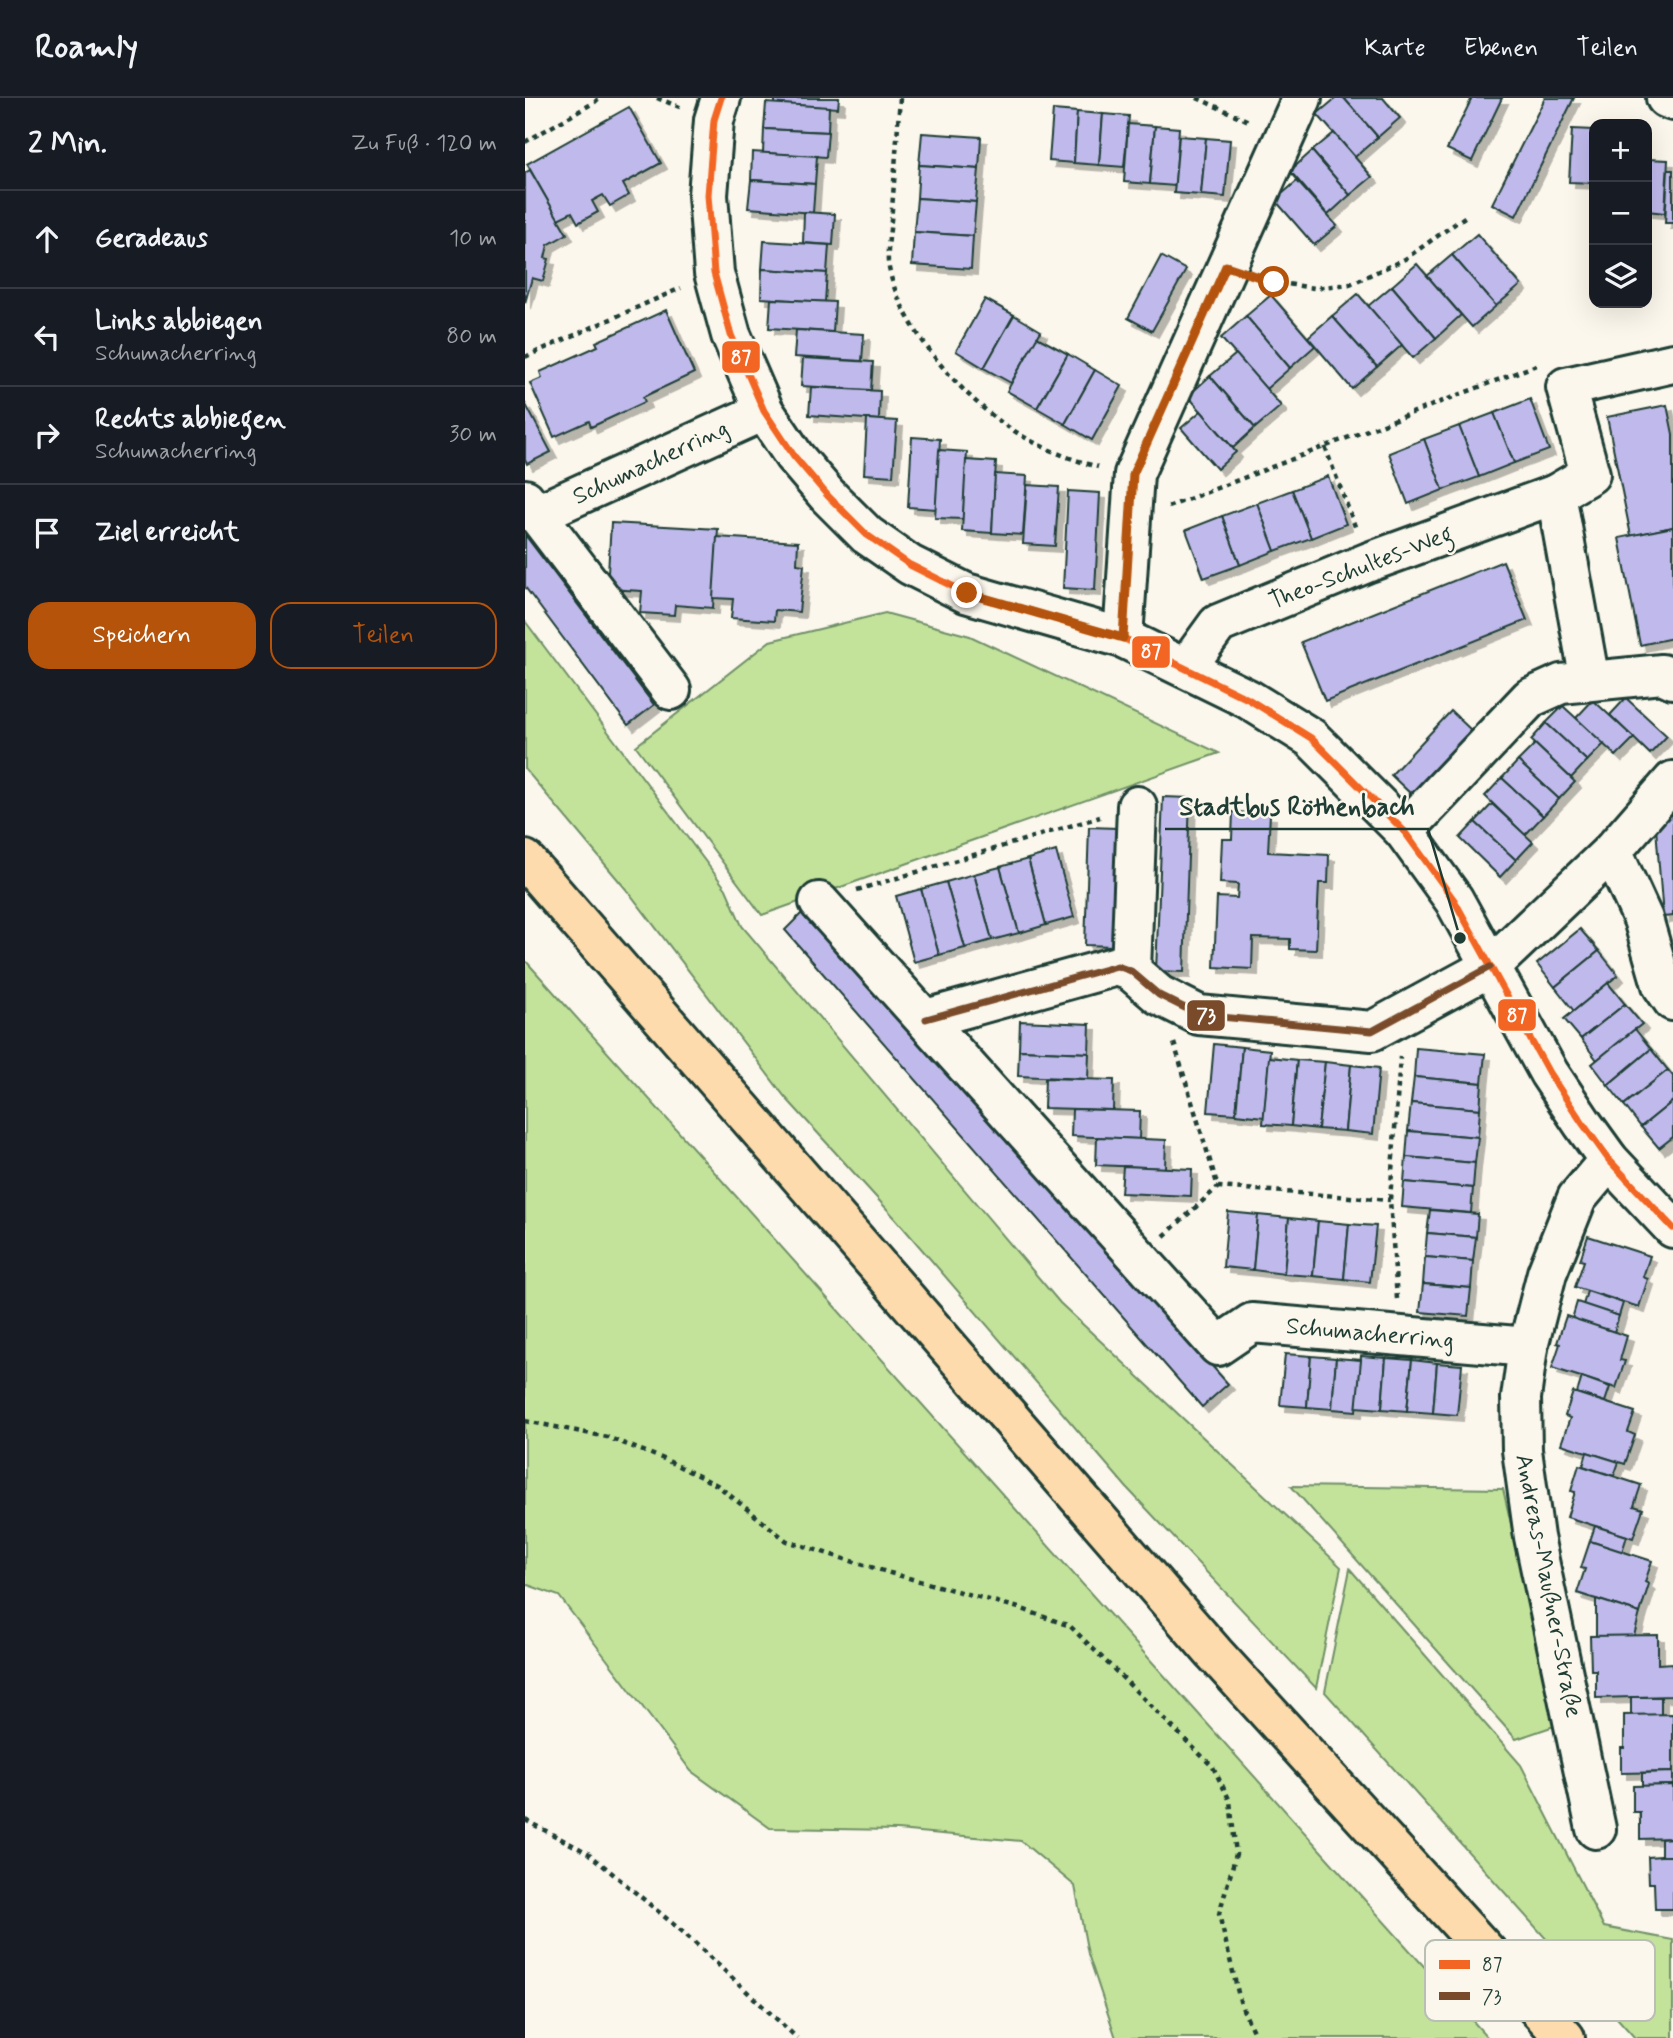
<!DOCTYPE html>
<html lang="de">
<meta charset="utf-8">
<style>
:root{--surface:#171b24;--page:#20242c;--text:#f1f3f6;--muted:#9ea1a6;--line:#363941;--accent:#b45309}
body{margin:0;font-family:Mynerve,sans-serif;background:var(--page);color:var(--text)}
.controls{position:absolute;right:21px;top:21px;display:grid;overflow:hidden;border-radius:14px;box-shadow:0 7px 28px #0002}
.controls button{width:63px;height:63px;display:grid;place-items:center;padding:0;border:0;border-bottom:2px solid var(--line);background:var(--surface);color:var(--text);font:35px sans-serif}
.stop{position:absolute;width:21px;height:21px;margin:-16px;border:5px solid #b45309;border-radius:50%;background:#fff}
.stop.end{background:#b45309;border-color:#fff;box-shadow:0 2px 7px #0008}
.list{margin:0;padding:0;list-style:none}
h2{display:flex;justify-content:space-between;align-items:center;height:91px;margin:0;padding:0 28px;font-size:30px}
h2 small{font-size:23px;font-weight:400;color:var(--muted)}
.list li{display:grid;grid-template-columns:46px 1fr auto;gap:21px;align-items:center;box-sizing:border-box;height:98px;padding:0 28px;border-top:2px solid var(--line)}
.list b{display:block;font-size:26px;white-space:nowrap}
.list p{margin:0;font-size:23px;white-space:nowrap;color:var(--muted)}
.list em{font-size:23px;font-style:normal;color:var(--muted)}
.actions{display:flex;gap:14px;padding:21px 28px}
.actions a{flex:1;padding:16px 0;border:2px solid var(--accent);border-radius:21px;text-align:center;font-size:24px;color:var(--accent)}
.actions .main{background:var(--accent);color:#fff}
.icon{flex:none;width:38px;height:38px;fill:none;stroke:currentColor;stroke-width:2;stroke-linecap:round;stroke-linejoin:round}
.map{position:relative;flex:none;width:1148px;height:1940px;overflow:hidden}
header{display:flex;align-items:center;gap:42px;box-sizing:border-box;height:98px;padding:0 35px;background:var(--surface);border-bottom:2px solid var(--line)}
header strong{font-size:33px}
nav{display:flex;gap:38px;margin-inline-start:auto;font-size:24px}
main{display:flex}
aside{flex:1;background:var(--surface)}
.map>svg:first-child{display:block}
.green{fill:#c3e39b;stroke:#719068;stroke-width:2}
.building{fill:#c0baec;stroke:#1f3d34;stroke-width:2;filter:url(#shadow)}
.lines{fill:none;stroke-linecap:round;stroke-linejoin:round}
.minor-casing{stroke:#1f3d34;stroke-width:44}
.major-casing{stroke:#1f3d34;stroke-width:44}
.path{stroke:#1f3d34;stroke-width:4.5;stroke-dasharray:5 5;stroke-linecap:butt}
.minor{stroke:#fbf7ec;stroke-width:38}
.major{stroke:#fedbac;stroke-width:38}
.bus-1-casing{stroke:#fbf7ec;stroke-width:12}
.bus-2-casing{stroke:#fbf7ec;stroke-width:12}
.bus-1{stroke:#f26522;stroke-width:7}
.bus-2{stroke:#7a4b2a;stroke-width:7}
.route{stroke:#b45309;stroke-width:9}
.labels{text-anchor:middle;dominant-baseline:central;stroke-width:5;stroke-linejoin:round;paint-order:stroke}
.street-label{font-size:24px;fill:#1f3d34;stroke:#fbf7ec}
.key{fill:#fbf7ec;stroke:#b9bfb5;stroke-width:2}
.key-label{font-size:19px;fill:#1f3d34}
.leader{fill:none;stroke:#1f3d34;stroke-width:2.5}
.callout-dot{fill:#1f3d34;stroke:#fbf7ec;stroke-width:2.5}
.callout-label{font-size:26px;text-anchor:middle;font-weight:bold;fill:#1f3d34;stroke:#fbf7ec;stroke-width:5;stroke-linejoin:round;paint-order:stroke}
.line-badge{stroke:#fbf7ec;stroke-width:2.5}
.badge-label{font-size:19px;text-anchor:middle;font-weight:bold;fill:#fff}
</style>
<header>
<strong>Roamly</strong>
<nav><a>Karte</a><a>Ebenen</a><a>Teilen</a></nav>
</header>
<main>
<aside>
<h2>2 Min.<small>Zu Fuß · 120 m</small></h2>
<ul class="list">
<li><svg class="icon" aria-label="ahead" viewBox="0 0 24 24"><path d="M12 20V5M6 11l6-6 6 6"/></svg><div><b>Geradeaus</b></div><em>10 m</em></li>
<li><svg class="icon" aria-label="left" viewBox="0 0 24 24"><path d="M17 20v-9H6M10 6l-5 5 5 5"/></svg><div><b>Links abbiegen</b><p>Schumacherring</p></div><em>80 m</em></li>
<li><svg class="icon" aria-label="right" viewBox="0 0 24 24"><path d="M7 20v-9h11M14 6l5 5-5 5"/></svg><div><b>Rechts abbiegen</b><p>Schumacherring</p></div><em>30 m</em></li>
<li><svg class="icon" aria-label="arrive" viewBox="0 0 24 24"><path d="M6 21V4h12l-3 4 3 4H6"/></svg><div><b>Ziel erreicht</b></div></li>
</ul>
<div class="actions"><a class="main">Speichern</a><a>Teilen</a></div>
</aside>
<div class="map">
<svg width="1148" height="1940" viewBox="0 0 1148 1940">
<defs>
<filter id="shadow"><feDropShadow dx="6" dy="6" stdDeviation="0" flood-color="#0004"/></filter>
</defs>
<rect width="100%" height="100%" fill="#fbf7ec"/>
<filter id="ink" filterUnits="userSpaceOnUse"><feTurbulence type="fractalNoise" baseFrequency=".0143" numOctaves="2"/><feDisplacementMap in="SourceGraphic" scale="14" xChannelSelector="R" yChannelSelector="G"/><feConvolveMatrix kernelMatrix="1 2 1 2 8 2 1 2 1" color-interpolation-filters="sRGB"/></filter>
<g filter="url(#ink)">
<g class="green">
<path d="M360 515 445 538 694 655 237 817 111 648 245 543Z"/>
<path d="M0 523 201 791 217 828 535 1205 816 1469 791 1590 602 1390 370 1120 260 999 105 796 0 671Z"/>
<path d="M0 862 963 1940H591L563 1856 550 1788 496 1743 372 1732 245 1730 166 1673 34 1498 0 1486Z"/>
<path d="M766 1388 978 1391 1032 1627 991 1641Z"/>
<path d="M825 1471 996 1667 1079 1829 1148 1842V1940H1110L800 1594Z"/>
</g>
<g class="building">
<path d="M250 0H314L313 10 250 6Z"/>
<path d="M811 0H819L853 39 830 59 792 16Z"/>
<path d="M819 0H858L875 20 853 39Z"/>
<path d="M947 0H977L947 63 922 51Z"/>
<path d="M1020 0H1049L991 118 967 106Z"/>
<path d="M241 5 304 9 303 34 239 31Z"/>
<path d="M104 9 136 65 98 86 104 97 85 108 78 97 67 103 73 114 53 125 47 114 33 121 2 66Z"/>
<path d="M528 12 552 14 549 65 524 63Z"/>
<path d="M552 14 578 16 574 67 549 65Z"/>
<path d="M578 16 604 18 599 69 574 67Z"/>
<path d="M603 26 630 28 625 86 599 84Z"/>
<path d="M630 28 654 30 650 88 625 86Z"/>
<path d="M239 31 303 34 301 59 238 55Z"/>
<path d="M1047 31 1069 32V85L1044 84Z"/>
<path d="M397 35 456 39 454 71 394 67Z"/>
<path d="M809 35 847 79 825 97 787 53Z"/>
<path d="M654 38 681 40 676 97 649 95Z"/>
<path d="M681 40 705 42 700 99 676 97Z"/>
<path d="M787 53 825 97 803 117 765 73Z"/>
<path d="M227 54 292 58 290 86 226 82Z"/>
<path d="M1122 61 1143 62 1140 115 1122 113Z"/>
<path d="M394 67 454 71 451 104 392 100Z"/>
<path d="M5 72 42 136 23 147 20 160 24 161 18 183 7 180 0 205V75Z"/>
<path d="M1143 72H1148V125H1140Z"/>
<path d="M226 82 290 86 288 115 223 110Z"/>
<path d="M772 83 812 128 789 147 750 102Z"/>
<path d="M392 100 451 104 448 138 389 134Z"/>
<path d="M279 114 310 116 308 147 278 145Z"/>
<path d="M389 134 448 138 446 171 387 167Z"/>
<path d="M952 136 996 187 971 208 927 157Z"/>
<path d="M239 143 304 147 302 175 237 171Z"/>
<path d="M927 157 971 208 947 229 902 178Z"/>
<path d="M636 158 661 172 627 233 603 220Z"/>
<path d="M892 166 936 217 911 240 867 188Z"/>
<path d="M237 171 302 175 300 204 236 200Z"/>
<path d="M867 188 911 240 888 260 843 208Z"/>
<path d="M833 196 877 247 852 269 807 218Z"/>
<path d="M746 197 790 248 765 270 721 218Z"/>
<path d="M246 201 310 204 308 234 244 230Z"/>
<path d="M460 201 489 217 459 270 431 253Z"/>
<path d="M141 212 169 275 118 299 120 304 66 329 64 323 29 339 5 285 17 280 15 274 73 248 71 244Z"/>
<path d="M489 217 516 233 486 285 459 270Z"/>
<path d="M721 218 765 270 741 291 696 240Z"/>
<path d="M807 218 852 269 827 291 783 239Z"/>
<path d="M271 232 339 236 337 263 269 259Z"/>
<path d="M512 239 543 256 512 310 482 293Z"/>
<path d="M543 256 570 272 540 326 512 310Z"/>
<path d="M711 256 756 308 730 330 685 278Z"/>
<path d="M278 260 348 264 346 292 276 288Z"/>
<path d="M570 272 597 288 567 342 540 326Z"/>
<path d="M685 278 730 330 708 350 663 298Z"/>
<path d="M286 289 355 293 354 322 284 317Z"/>
<path d="M1005 301 1024 352 989 365 969 315Z"/>
<path d="M0 305 26 354 2 366 0 362Z"/>
<path d="M1142 307 1148 336V429L1106 438 1082 319Z"/>
<path d="M676 313 711 354 692 371 656 330Z"/>
<path d="M969 315 989 365 954 379 934 328Z"/>
<path d="M342 321 372 323 368 378 339 376Z"/>
<path d="M934 328 954 379 918 392 899 341Z"/>
<path d="M387 339 415 341 411 411 383 409Z"/>
<path d="M899 341 918 392 883 406 864 355Z"/>
<path d="M414 352 442 354 438 421 410 420Z"/>
<path d="M441 362 471 364 467 435 437 433Z"/>
<path d="M470 376 502 378 498 437 467 435Z"/>
<path d="M803 378 821 426 786 440 767 392Z"/>
<path d="M502 387 534 389 530 448 498 446Z"/>
<path d="M767 392 786 440 750 453 732 405Z"/>
<path d="M543 393 575 395 570 492 538 490Z"/>
<path d="M732 405 750 453 715 467 697 418Z"/>
<path d="M697 418 715 467 679 480 661 432Z"/>
<path d="M86 425 193 431 188 510 150 507 149 517 115 515 117 493 82 491Z"/>
<path d="M1148 429V540L1115 547 1094 440Z"/>
<path d="M0 437 129 607 103 627 0 489Z"/>
<path d="M192 439 273 444 272 466 279 467 274 514 250 512 249 523 206 520 208 501 188 500Z"/>
<path d="M978 463 1002 522 800 603 776 544Z"/>
<path d="M1101 600 1142 638 1125 656 1085 617Z"/>
<path d="M1068 602 1109 640 1091 658 1051 620Z"/>
<path d="M1038 608 1079 646 1062 663 1021 625Z"/>
<path d="M926 613 947 633 887 697 866 677Z"/>
<path d="M1021 625 1062 663 1046 680 1006 642Z"/>
<path d="M1010 646 1050 684 1034 701 993 663Z"/>
<path d="M993 663 1034 701 1018 718 977 680Z"/>
<path d="M977 680 1018 718 1000 737 960 698Z"/>
<path d="M638 699 665 700 659 874 631 873Z"/>
<path d="M967 706 1008 744 991 762 950 724Z"/>
<path d="M708 714 745 716 743 754 804 757 803 785H794L791 852 765 851V841L728 840 727 871 689 869 692 799 712 800 713 786 695 785 697 741H707Z"/>
<path d="M1148 716V818L1138 819 1130 717Z"/>
<path d="M950 724 991 762 975 779 935 740Z"/>
<path d="M564 729 592 730 588 848 560 847Z"/>
<path d="M531 753 549 819 521 827 503 761Z"/>
<path d="M503 761 521 827 494 835 475 769Z"/>
<path d="M475 769 494 835 467 842 449 776Z"/>
<path d="M449 776 467 842 440 850 421 784Z"/>
<path d="M421 784 440 850 414 857 396 791Z"/>
<path d="M396 791 414 857 389 864 371 798Z"/>
<path d="M281 811 703 1286 677 1309 260 832Z"/>
<path d="M1055 831 1074 853 1030 889 1012 866Z"/>
<path d="M1074 853 1093 877 1049 913 1030 889Z"/>
<path d="M1083 885 1100 906 1056 941 1039 921Z"/>
<path d="M1100 906 1117 926 1072 962 1056 941Z"/>
<path d="M495 923 565 926 564 955 494 952Z"/>
<path d="M1110 931 1126 951 1083 987 1067 966Z"/>
<path d="M689 946 717 949 711 1016 683 1014Z"/>
<path d="M717 949 745 952 739 1019 711 1016Z"/>
<path d="M891 950 960 956 957 985 889 979Z"/>
<path d="M1126 951 1143 972 1099 1007 1083 987Z"/>
<path d="M494 952 564 955 563 981 493 978Z"/>
<path d="M744 959 772 962 766 1028 738 1026Z"/>
<path d="M772 962 800 964 793 1031 766 1028Z"/>
<path d="M800 964 826 967 820 1033 793 1031Z"/>
<path d="M826 967 854 970 848 1036 820 1033Z"/>
<path d="M1143 972 1148 978V1003L1116 1029 1099 1007Z"/>
<path d="M889 979 957 985 955 1011 886 1005Z"/>
<path d="M520 980 589 982 588 1012 519 1010Z"/>
<path d="M1148 1003V1039L1134 1050 1116 1029Z"/>
<path d="M886 1005 955 1011 953 1039 883 1033Z"/>
<path d="M547 1011 615 1013 614 1041 546 1038Z"/>
<path d="M883 1033 953 1039 950 1065 881 1059Z"/>
<path d="M572 1039 641 1042 640 1070 571 1067Z"/>
<path d="M881 1059 950 1065 948 1090 879 1084Z"/>
<path d="M598 1068 667 1071 666 1098 596 1095Z"/>
<path d="M879 1084 948 1090 946 1115 877 1109Z"/>
<path d="M905 1112 953 1116 951 1139 902 1135Z"/>
<path d="M703 1114 733 1117 728 1172 698 1169Z"/>
<path d="M733 1117 764 1120 759 1176 728 1172Z"/>
<path d="M764 1120 793 1123 788 1178 759 1176Z"/>
<path d="M793 1123 824 1126 819 1181 788 1178Z"/>
<path d="M824 1126 851 1128 845 1184 819 1181Z"/>
<path d="M902 1135 951 1139 948 1163 900 1159Z"/>
<path d="M1063 1138 1125 1158 1118 1179 1123 1181 1114 1209 1050 1189 1059 1163 1055 1162Z"/>
<path d="M900 1159 948 1163 946 1190 898 1186Z"/>
<path d="M898 1186 946 1190 943 1218 895 1214Z"/>
<path d="M1062 1193 1098 1205 1094 1218 1058 1207Z"/>
<path d="M1052 1204 1094 1218 1089 1234 1047 1221Z"/>
<path d="M1041 1218 1102 1238 1095 1262 1100 1263 1091 1290 1027 1270 1035 1246 1032 1245Z"/>
<path d="M760 1256 786 1258 782 1309 755 1307Z"/>
<path d="M786 1258 811 1260 807 1311 782 1309Z"/>
<path d="M836 1258 861 1260 857 1311 831 1309Z"/>
<path d="M811 1260 836 1262 831 1313 807 1311Z"/>
<path d="M861 1260 887 1262 882 1313 857 1311Z"/>
<path d="M887 1262 912 1265 908 1315 882 1313Z"/>
<path d="M912 1265 937 1267 932 1317 908 1315Z"/>
<path d="M1057 1279 1085 1289 1080 1304 1052 1295Z"/>
<path d="M1048 1294 1110 1314 1103 1334 1110 1337 1100 1366 1036 1346 1045 1320 1040 1318Z"/>
<path d="M1062 1354 1094 1364 1089 1378 1058 1368Z"/>
<path d="M1054 1367 1116 1387 1109 1408 1118 1411 1108 1440 1042 1419 1050 1394 1046 1393Z"/>
<path d="M1070 1428 1102 1438 1097 1454 1065 1443Z"/>
<path d="M1065 1443 1127 1463 1120 1484 1124 1486 1115 1515 1052 1495 1060 1471 1056 1470Z"/>
<path d="M1071 1501 1115 1515 1109 1538H1071Z"/>
<path d="M1133 1537V1566L1148 1565V1598L1071 1600V1572H1066L1065 1538Z"/>
<rect x="1106" y="1599" width="30" height="18"/>
<path d="M1148 1616V1674L1096 1675V1650H1099V1617Z"/>
<path d="M1148 1674V1687L1117 1688V1675Z"/>
<path d="M1148 1687V1740L1115 1741V1714H1108V1688Z"/>
<path d="M1148 1740V1758H1136V1741Z"/>
<path d="M1136 1758H1148V1811H1130L1129 1785H1124L1123 1759Z"/>
</g>
<g class="lines">
<g class="minor-casing">
<g id="minor">
<path d="M196 0 189 22 183 97 189 175 206 237 239 313 269 358 303 398 342 437 385 467 441 495 598 540 723 601 786 640 879 733 929 802 1024 975 1058 1026 1084 1062 1148 1130"/>
<path d="M1141 0 1148 3"/>
<path d="M1031 396 1065 376 1041 289 1148 265"/>
<path d="M0 401 146 592"/>
<path d="M12 416 239 313"/>
<path d="M598 540 609 376 777 0"/>
<path d="M661 570 693 526 844 464 1031 396 1062 567"/>
<path d="M879 733 1005 600 1036 586 1137 576 1148 581"/>
<path d="M1087 753 1118 821 1137 887 1148 903"/>
<path d="M294 804 693 1248 727 1225 1003 1249"/>
<path d="M606 873 612 708"/>
<path d="M401 921 592 868 606 873 634 897 674 917 847 933 965 869 1087 753 1148 683"/>
<path d="M1071 1731 1009 1439 997 1352 996 1300 1003 1249 1022 1175 1052 1100 1084 1062"/>
</g>
</g>
<g class="major-casing">
<path id="major" d="M0 762 689 1555 1040 1940"/>
</g>
<g class="path">
<path d="M132 0 157 10"/>
<path d="M375 0C372 37 370 74 367 111 366 128 362 147 363 164 371 225 439 303 491 334 516 350 545 361 573 369"/>
<path d="M672 0 726 24"/>
<path d="M0 44 70 4 74 0"/>
<path d="M735 179 749 184 789 190 825 186 880 161 941 118"/>
<path d="M0 259 156 190"/>
<path d="M800 349 831 431"/>
<path d="M643 409 1014 266"/>
<path d="M332 792 575 719"/>
<path d="M649 945 693 1089 865 1102"/>
<path d="M639 1138 693 1089"/>
<path d="M872 1201 865 1102 875 959"/>
<path d="M0 1323 82 1339 139 1361 192 1387 262 1443 365 1475 494 1510 545 1528 688 1669 705 1703 711 1756 694 1816 716 1907 731 1940"/>
<path d="M0 1722 63 1755 159 1835 272 1940"/>
</g>
<use href="#minor" class="minor"/>
<use href="#major" class="major"/>
<g class="bus-1-casing">
<path id="bus-1" d="M196 0 189 22 183 97 189 175 206 237 239 313 269 358 303 398 342 437 385 467 441 495 598 540 723 601 786 640 879 733 929 802 1024 975 1058 1026 1084 1062 1148 1130"/>
</g>
<g class="bus-2-casing">
<path id="bus-2" d="M401 921 592 868 606 873 634 897 674 917 847 933 965 869"/>
</g>
<use href="#bus-1" class="bus-1"/>
<use href="#bus-2" class="bus-2"/>
</g>
</g>
<g class="lines" filter="url(#ink)">
<path class="route" d="M442 495 598 540 608 376 701 168 749 184"/>
</g>
<g class="labels">
<g class="street-label">
<text transform="translate(126 365) rotate(-25)">Schumacherring</text>
<text transform="translate(836 470) rotate(-21)">Theo-Schultes-Weg</text>
<text transform="translate(845 1236) rotate(5)">Schumacherring</text>
<text transform="translate(1023 1488) rotate(79)">Andreas-Maußner-Straße</text>
</g>
</g>
<rect x="900" y="1842" width="230" height="81" rx="10" class="key"/>
<rect x="914" y="1862" width="31" height="9" fill="#f26522"/>
<rect x="914" y="1894" width="31" height="8" fill="#7a4b2a"/>
<g class="key-label">
<text x="957" y="1873">87</text>
<text x="957" y="1905">73</text>
</g>
<path class="leader" d="M935 840L903 731H640"/>
<circle class="callout-dot" cx="935" cy="840" r="7"/>
<g class="callout-label">
<text x="772" y="717">Stadtbus Röthenbach</text>
</g>
<g class="line-badge">
<rect x="196" y="242" width="40" height="34" rx="7" fill="#f26522"/>
<rect x="606" y="537" width="40" height="34" rx="7" fill="#f26522"/>
<rect x="972" y="900" width="40" height="34" rx="7" fill="#f26522"/>
<rect x="661" y="901" width="40" height="33" rx="7" fill="#7a4b2a"/>
</g>
<g class="badge-label">
<text x="216" y="266">87</text>
<text x="626" y="560">87</text>
<text x="992" y="924">87</text>
<text x="681" y="924">73</text>
</g>
</svg>
<div class="controls">
<button>+</button>
<button>−</button>
<button><svg class="icon" aria-label="layers" viewBox="0 0 24 24"><path d="M12 4l9 5-9 5-9-5zM3 14l9 5 9-5"/></svg></button>
</div>
<div class="stop" style="left:749px;top:184px"></div>
<div class="stop end" style="left:442px;top:495px"></div>
</div>
</main>
